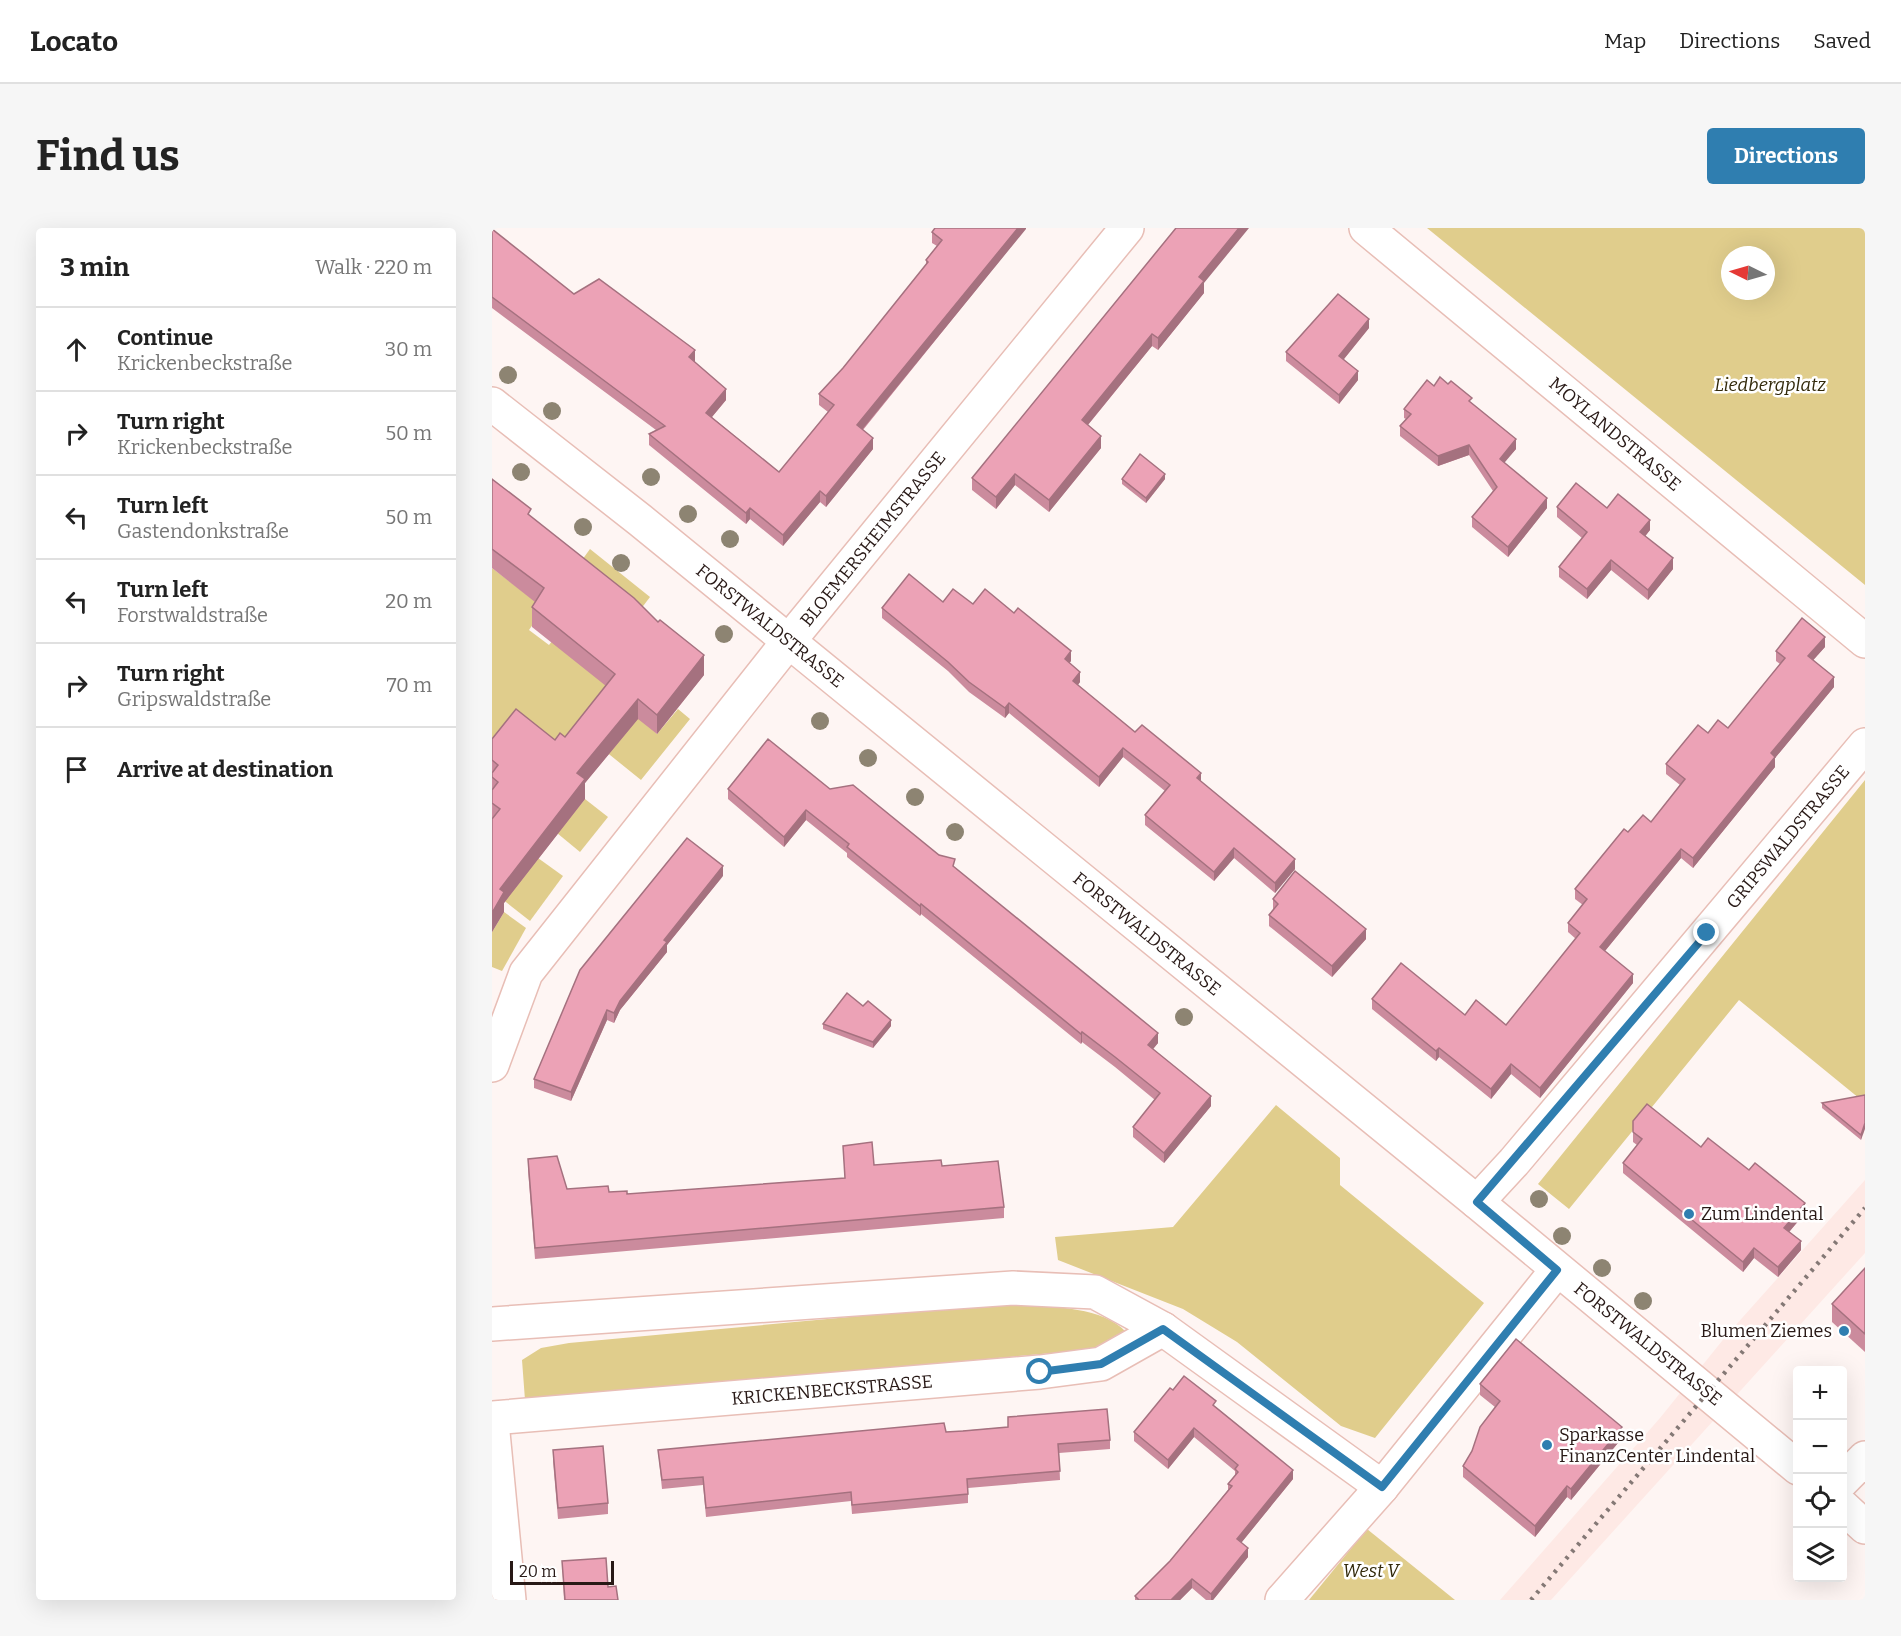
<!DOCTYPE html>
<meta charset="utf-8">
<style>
:root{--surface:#fff;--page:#f6f6f6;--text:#222;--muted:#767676;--line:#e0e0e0;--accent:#2f7eb0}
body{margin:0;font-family:Bitter,serif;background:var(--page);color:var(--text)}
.controls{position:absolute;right:18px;bottom:18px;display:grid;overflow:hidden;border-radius:6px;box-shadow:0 6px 24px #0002}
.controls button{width:54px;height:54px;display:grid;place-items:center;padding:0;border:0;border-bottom:2px solid var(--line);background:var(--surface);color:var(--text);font:30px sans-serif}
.compass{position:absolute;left:1229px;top:18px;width:54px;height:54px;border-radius:50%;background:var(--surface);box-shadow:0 6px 24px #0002;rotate:275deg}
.scale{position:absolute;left:18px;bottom:15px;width:104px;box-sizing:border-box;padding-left:6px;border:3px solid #281916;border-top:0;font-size:16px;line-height:21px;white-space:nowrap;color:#281916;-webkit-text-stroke:4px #fff;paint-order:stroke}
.stop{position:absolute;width:18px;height:18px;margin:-14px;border:4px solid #2f7eb0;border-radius:50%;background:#fff}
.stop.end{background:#2f7eb0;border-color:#fff;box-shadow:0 2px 6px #0008}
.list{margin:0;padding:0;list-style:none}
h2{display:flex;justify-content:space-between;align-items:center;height:78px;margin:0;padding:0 24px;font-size:26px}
h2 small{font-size:20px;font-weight:400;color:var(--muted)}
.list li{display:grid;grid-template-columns:39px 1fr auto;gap:18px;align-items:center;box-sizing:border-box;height:84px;padding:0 24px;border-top:2px solid var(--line)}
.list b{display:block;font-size:22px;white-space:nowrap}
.list p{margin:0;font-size:20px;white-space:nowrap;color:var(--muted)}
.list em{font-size:20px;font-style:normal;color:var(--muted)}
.icon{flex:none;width:33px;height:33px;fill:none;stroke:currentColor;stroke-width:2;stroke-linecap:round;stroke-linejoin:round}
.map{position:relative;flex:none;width:1373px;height:1372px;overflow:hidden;border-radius:6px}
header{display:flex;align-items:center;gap:36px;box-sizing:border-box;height:84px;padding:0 30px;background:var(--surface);border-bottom:2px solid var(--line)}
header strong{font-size:28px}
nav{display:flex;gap:33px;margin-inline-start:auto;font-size:21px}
.intro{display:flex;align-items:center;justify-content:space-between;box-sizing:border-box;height:144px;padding:0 36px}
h1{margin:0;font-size:42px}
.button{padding:15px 27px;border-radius:6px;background:var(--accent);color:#fff;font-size:21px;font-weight:700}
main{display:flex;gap:36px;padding:0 36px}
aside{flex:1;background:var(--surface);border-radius:6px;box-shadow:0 6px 24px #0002}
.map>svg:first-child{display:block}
.built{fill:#fee9e5}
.green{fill:#e0cd8c;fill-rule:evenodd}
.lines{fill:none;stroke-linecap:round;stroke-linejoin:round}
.minor-casing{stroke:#e8beb6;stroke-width:36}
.minor{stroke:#fff;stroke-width:33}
.rail{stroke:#847875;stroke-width:4.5;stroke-dasharray:3 6;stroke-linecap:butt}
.tree{fill:#8d8472}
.wall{fill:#cb8b9d}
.shaded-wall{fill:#a5717f}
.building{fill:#eca2b6;stroke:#a5717f;stroke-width:1.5}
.route{stroke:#2f7eb0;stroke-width:8}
.poi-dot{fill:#2f7eb0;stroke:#fff;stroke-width:2}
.labels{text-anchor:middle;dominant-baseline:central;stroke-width:5;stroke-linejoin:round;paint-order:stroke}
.park-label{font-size:18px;font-style:italic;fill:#312809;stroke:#fff}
.street-label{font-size:18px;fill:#281916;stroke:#fff}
.poi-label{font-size:18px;fill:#281916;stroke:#fff;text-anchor:start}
</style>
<header>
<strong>Locato</strong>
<nav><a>Map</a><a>Directions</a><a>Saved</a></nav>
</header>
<div class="intro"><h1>Find us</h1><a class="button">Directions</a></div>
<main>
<aside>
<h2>3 min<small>Walk · 220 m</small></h2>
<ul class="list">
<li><svg class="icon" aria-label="ahead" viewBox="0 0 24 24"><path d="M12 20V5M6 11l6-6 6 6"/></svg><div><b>Continue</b><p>Krickenbeckstraße</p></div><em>30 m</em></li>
<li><svg class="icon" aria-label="right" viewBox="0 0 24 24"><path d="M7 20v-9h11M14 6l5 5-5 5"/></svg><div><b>Turn right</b><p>Krickenbeckstraße</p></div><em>50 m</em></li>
<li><svg class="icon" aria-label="left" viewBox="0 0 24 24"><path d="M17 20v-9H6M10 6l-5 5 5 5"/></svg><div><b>Turn left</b><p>Gastendonkstraße</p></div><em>50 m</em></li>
<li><svg class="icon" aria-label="left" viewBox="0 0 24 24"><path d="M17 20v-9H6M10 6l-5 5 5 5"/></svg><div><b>Turn left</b><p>Forstwaldstraße</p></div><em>20 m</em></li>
<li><svg class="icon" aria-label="right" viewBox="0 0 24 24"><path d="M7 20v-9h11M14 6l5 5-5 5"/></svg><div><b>Turn right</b><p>Gripswaldstraße</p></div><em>70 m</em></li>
<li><svg class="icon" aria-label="arrive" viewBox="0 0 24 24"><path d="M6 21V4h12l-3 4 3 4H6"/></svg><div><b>Arrive at destination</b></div></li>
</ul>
</aside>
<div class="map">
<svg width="1373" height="1372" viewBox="0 0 1373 1372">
<rect width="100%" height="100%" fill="#fef5f3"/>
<path class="built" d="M1373 952V1025L1059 1372H1008L1168 1190 1234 1108Z"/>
<g class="green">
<path d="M935 0H1373V357ZM1238 27H1274V63H1238Z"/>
<path d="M98 321 158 369 142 390 85 339Z"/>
<path d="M0 340 52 380 37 402 57 417 65 407 102 437 165 506 186 481 198 491 149 552 92 506 0 531Z"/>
<path d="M1373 552V875L1247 772 1077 981 1046 956Z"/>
<path d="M93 571 116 589 88 624 65 605Z"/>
<path d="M46 630 71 648 38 693 0 663V640Z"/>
<path d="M12 684 34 700 10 743 0 739V704Z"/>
<path d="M784 877 848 930V957L992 1075 883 1210 849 1198 745 1114 691 1081 566 1032 563 1009 681 999Z"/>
<path d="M530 1077C563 1079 611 1079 634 1104L618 1120 33 1172 30 1132 49 1120 77 1115 444 1081Z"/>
<path d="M875 1301 963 1372H817Z"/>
</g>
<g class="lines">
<g class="minor-casing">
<g id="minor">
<path d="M874 0 1373 413"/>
<path d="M0 176 148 292 985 974 1306 1240"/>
<path d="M0 837 34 745 296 414 635 0"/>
<path d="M985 974 1022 934 1373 517"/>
<path d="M0 1096 521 1060 603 1064 671 1101 890 1259"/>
<path d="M0 1190 548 1144 609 1136 671 1101"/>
<path d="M0 1194 17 1372"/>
<path d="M1350 1253 1373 1230"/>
<path d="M1350 1278 1373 1299"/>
<path d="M790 1372 890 1259 1065 1042"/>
</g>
</g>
<use href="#minor" class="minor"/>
<path class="rail" d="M1039 1372 1373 980"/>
</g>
<g class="tree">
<circle cx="16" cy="147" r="9"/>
<circle cx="60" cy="183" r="9"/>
<circle cx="29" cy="244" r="9"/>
<circle cx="159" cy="249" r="9"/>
<circle cx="196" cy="286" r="9"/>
<circle cx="91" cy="299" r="9"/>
<circle cx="238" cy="311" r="9"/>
<circle cx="129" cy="335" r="9"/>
<circle cx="232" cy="406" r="9"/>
<circle cx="328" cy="493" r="9"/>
<circle cx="376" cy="530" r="9"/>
<circle cx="423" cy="569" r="9"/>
<circle cx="463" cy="604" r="9"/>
<circle cx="692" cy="789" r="9"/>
<circle cx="1047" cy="971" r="9"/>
<circle cx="1070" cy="1008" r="9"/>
<circle cx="1110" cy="1040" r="9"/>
<circle cx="1151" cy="1073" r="9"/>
</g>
<g class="wall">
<path d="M534 0 371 202 381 221 334 279 328 274 291 318 258 291 254 296 157 217V206L164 202 0 80V1L82 66 203 133V134L234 172 220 189 287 244 336 184 327 177V166L351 140 434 38V32L445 18 440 15V4Z"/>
<path d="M712 55V65L666 122 660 118 596 197 609 220 557 284 523 257 504 281 480 262V250Z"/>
<path d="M877 100 852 131 866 152 847 176 794 133V124Z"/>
<path d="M942 158 980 176 1024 221 1012 234 1055 280 1016 329 980 299V289L1001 263 977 227 946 238 908 208V198L914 191 912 190V181Z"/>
<path d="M0 251 39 289 212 447 165 506 146 491 93 555V571L12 675V684L0 704V511L63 512 73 509 114 458 40 399V379L43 374 0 340Z"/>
<path d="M630 251H673L654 275 630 256Z"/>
<path d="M1065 279 1115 280 1158 302 1153 308 1181 341 1156 372 1119 342 1095 371 1067 349V339L1090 310 1065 289Z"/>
<path d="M451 374 481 376 579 433 577 435 588 454 586 457 643 504 709 553 803 641 783 665 742 630 722 653 653 597V587L673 563 631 529 607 559 517 485 513 490 477 464 456 443 390 390V380Z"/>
<path d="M1333 419 1321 432 1342 459 1283 530V539L1201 640 1189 630 1113 723 1141 755 1048 870 1019 846 999 871 947 829 944 833 880 781V771L973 787 1014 797 1084 711 1076 704V695L1091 677 1083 671V661L1136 604 1159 594 1188 557 1174 546V536L1216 505 1236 500 1288 436 1284 433V423Z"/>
<path d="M236 561H338L463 640 666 815 661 821 719 878 672 935 641 909V899L663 872 623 839 590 814 589 816 429 686 428 688 355 629V625L314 592 292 619 236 571Z"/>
<path d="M231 648 175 717V724L128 782 122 795 115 792 79 873 42 860V851Z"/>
<path d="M781 671 874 711 840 749 777 698V687L781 682Z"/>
<path d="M371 778 399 798 381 820 331 801V796Z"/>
<path d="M1373 867 1369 912 1330 880V875Z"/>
<path d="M1141 893 1209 919 1257 942 1313 985 1297 1004 1309 1022 1286 1049 1262 1030 1251 1044 1131 945V935L1145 917 1141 914Z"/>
<path d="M351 918 382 937 450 938 512 979V990L43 1031 36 942V931L75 961 135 966 353 950Z"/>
<path d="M1373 1040V1124L1340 1094V1076Z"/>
<path d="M988 1156 1130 1210 1079 1272 1075 1269 1043 1309 971 1249V1238L980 1223 1003 1179 988 1167Z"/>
<path d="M724 1179 801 1251 749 1315 756 1329 721 1372H714L700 1360 688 1372H643V1368L678 1333 736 1262V1256L743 1248V1243L702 1209 676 1241 642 1213V1204Z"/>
<path d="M516 1189 618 1212V1221L567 1225 568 1252 476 1260V1275L360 1286 359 1273 214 1289 211 1257 170 1261 166 1222 454 1204 516 1199Z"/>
<path d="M61 1222 116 1275V1286L66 1291 61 1233Z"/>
<path d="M70 1333 116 1359 126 1372H72Z"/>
</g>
<g class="shaded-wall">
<path d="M526 0H534V1L365 208V197Z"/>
<path d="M747 0H757L712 55V65L666 122V110L707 49Z"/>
<path d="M877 91V100L847 137V128Z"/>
<path d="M660 106V118L590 204V192Z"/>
<path d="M203 122V133L197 140V129Z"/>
<path d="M866 143V152L847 176V167Z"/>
<path d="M234 161V172L214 196V185Z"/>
<path d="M609 208V220L557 284V272Z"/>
<path d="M381 210V221L334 279V268Z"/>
<path d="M1024 211V221L1008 240V231Z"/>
<path d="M977 217V227L946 238V228Z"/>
<path d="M523 246V257L504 281V269Z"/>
<path d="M673 246V251L654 275V270Z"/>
<path d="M328 263V274L291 318V307Z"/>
<path d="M1055 270V280L1016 329V319Z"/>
<path d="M258 280V291L254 296V285Z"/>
<path d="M1158 292V302L1148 315V304Z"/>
<path d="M1181 330V341L1156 372V362Z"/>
<path d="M1119 332V342L1095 371V361Z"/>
<path d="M1333 409V419L1316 438V428Z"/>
<path d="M579 423V433L573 441V431Z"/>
<path d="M212 427V447L165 506V487Z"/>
<path d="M588 444V454L581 463V453Z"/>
<path d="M1342 449V459L1283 530V539L1201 640V630L1279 525Z"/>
<path d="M146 471V491L93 555V571L12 675V684L0 704V685L8 661 85 545Z"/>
<path d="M517 475V485L513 490V480Z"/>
<path d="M631 520V529L607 559V549Z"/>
<path d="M709 545V555L705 550Z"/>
<path d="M314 582V592L292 619V609Z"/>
<path d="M742 620V630L722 653V644Z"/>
<path d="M1189 621V630L1108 729V719Z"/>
<path d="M803 631V641L783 665V655Z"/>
<path d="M231 638V648L175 717V724L128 782 122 795V785L128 773 172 712Z"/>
<path d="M429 676V686L428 688V678Z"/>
<path d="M874 701V711L840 749V738Z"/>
<path d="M1141 746V755L1048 870V860Z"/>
<path d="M115 782V792L79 873V864Z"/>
<path d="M399 792V798L381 820V814Z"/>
<path d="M590 804V814L589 816V806Z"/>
<path d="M666 805V815L656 827V817Z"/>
<path d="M947 820V829L944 833V823Z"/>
<path d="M1019 836V846L999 871V861Z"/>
<path d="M719 868V878L672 935V925Z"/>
<path d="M1373 895V901L1369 912V907Z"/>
<path d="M1313 975V985L1292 1010V1000Z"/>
<path d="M1309 1013V1022L1286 1049V1039Z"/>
<path d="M1262 1020V1030L1251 1044V1034Z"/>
<path d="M1130 1199V1210L1079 1272V1261Z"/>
<path d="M702 1200V1209L676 1241V1232Z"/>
<path d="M801 1242V1251L745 1320V1311Z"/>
<path d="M1075 1258V1269L1043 1309V1298Z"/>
<path d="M756 1320V1329L721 1372H719V1366Z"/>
<path d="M700 1351V1360L688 1372H679Z"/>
</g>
<g class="building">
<path d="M443 0H526L365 197 381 210 334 268 328 263 291 307 258 280 254 285 157 206 173 198 0 69V1L82 66 107 51 203 122 197 129 234 161 214 185 287 244 342 177 327 166 351 140 436 34 434 32 450 12 440 4Z"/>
<path d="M684 0H747L707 49 712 53 666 110 660 106 590 192 609 208 557 272 523 246 504 269 480 250Z"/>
<path d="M846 66 877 91 847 128 866 143 847 167 794 124Z"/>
<path d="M948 149 956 156 959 153 980 170 977 173 1024 211 1008 231 1055 270 1016 319 980 289 1005 259 977 217 946 228 908 198 919 186 912 181 935 152 942 158Z"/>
<path d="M648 226 673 246 654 270 630 251Z"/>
<path d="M0 251 39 281 36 286 142 370 166 394 168 392 212 427 165 487 146 471 85 545 93 551 8 661 12 664 0 685V591L8 581 0 575V562L6 554 0 549V545L6 537 0 532V511L24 481 63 512 68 505 73 509 123 446 40 379 52 360 0 321Z"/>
<path d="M1084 255 1115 280 1126 266 1158 292 1148 304 1181 330 1156 362 1119 332 1095 361 1067 339 1095 304 1065 279Z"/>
<path d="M417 346 451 374 461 361 481 376 493 361 522 385 526 380 579 423 573 431 588 444 581 453 643 504 650 497 709 545 705 550 803 631 783 655 742 620 722 644 653 587 678 557 631 520 607 549 517 475 513 480 477 454 456 434 390 380Z"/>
<path d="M1310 390 1333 409 1316 428 1342 449 1279 525 1283 529 1201 630 1189 621 1108 719 1141 746 1048 860 1019 836 999 861 947 820 944 823 880 771 909 735 973 787 984 772 1014 797 1088 705 1076 695 1095 671 1083 661 1132 601 1136 604 1151 587 1159 594 1193 551 1174 536 1206 497 1216 505 1226 492 1236 500 1293 430 1284 423Z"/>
<path d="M276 511 338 561 361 557 447 627 463 631 461 638 666 805 656 817 719 868 672 925 641 899 668 865 623 829 590 804 589 806 429 676 428 678 355 619 357 616 314 582 292 609 236 561Z"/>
<path d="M195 610 231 638 172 712 175 714 128 773 122 785 115 782 79 864 42 851 88 742Z"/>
<path d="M803 643 874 701 840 738 777 687 786 676 781 671Z"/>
<path d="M355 765 371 778 376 773 399 792 381 814 331 796Z"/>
<path d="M1373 867V895L1369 907 1330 875Z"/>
<path d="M1155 876 1209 919 1216 910 1257 942 1263 935 1313 975 1292 1000 1309 1013 1286 1039 1262 1020 1251 1034 1131 935 1150 911 1141 904V893Z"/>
<path d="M380 914 382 937 449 932 450 938 506 933 512 979 43 1020 36 931 65 928 75 961 116 958 117 964 135 963V966L353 950 351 918Z"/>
<path d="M1373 1040V1106L1340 1076Z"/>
<path d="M1024 1111 1130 1199 1079 1261 1075 1258 1043 1298 971 1238 980 1223 988 1199 1008 1173 988 1156Z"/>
<path d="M692 1148 724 1173 721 1177 801 1242 745 1311 756 1320 719 1366 700 1351 679 1372H647L643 1368 678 1333 740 1258 736 1256 746 1244 743 1241 746 1237 702 1200 676 1232 642 1204 678 1160 681 1162Z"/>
<path d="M615 1181 618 1212 566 1216 568 1243 475 1251 476 1266 360 1277 359 1264 214 1280 211 1249 170 1252 166 1222 452 1195 454 1204 471 1203 516 1199V1189Z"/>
<path d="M111 1218 116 1275 66 1280 61 1222Z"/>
<path d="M114 1330 116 1359 124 1358 126 1372H73L70 1333Z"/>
</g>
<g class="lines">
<path class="route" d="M548 1144 609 1136 671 1101 890 1259 1065 1042 985 974 1215 705"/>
</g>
<g class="poi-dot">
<circle cx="1197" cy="986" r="6"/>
<circle cx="1352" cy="1103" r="6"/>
<circle cx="1055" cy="1217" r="6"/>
</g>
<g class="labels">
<g class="park-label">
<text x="1278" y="157">Liedbergplatz</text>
<text x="879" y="1343">West V</text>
</g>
<g class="street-label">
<text transform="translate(1123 206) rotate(40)">MOYLANDSTRASSE</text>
<text transform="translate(381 311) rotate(-51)">BLOEMERSHEIMSTRASSE</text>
<text transform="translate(278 398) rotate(39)">FORSTWALDSTRASSE</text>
<text transform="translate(1296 609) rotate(-50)">GRIPSWALDSTRASSE</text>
<text transform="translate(655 706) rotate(39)">FORSTWALDSTRASSE</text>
<text transform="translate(1156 1116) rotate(39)">FORSTWALDSTRASSE</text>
<text transform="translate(340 1162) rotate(-5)">KRICKENBECKSTRASSE</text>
</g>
<g class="poi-label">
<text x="1209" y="986">Zum Lindental</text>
<text x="1340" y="1103" text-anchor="end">Blumen Ziemes</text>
<text x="1067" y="1207">Sparkasse<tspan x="1067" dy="21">FinanzCenter Lindental</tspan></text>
</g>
</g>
</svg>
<div class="controls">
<button>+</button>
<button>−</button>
<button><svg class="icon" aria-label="locate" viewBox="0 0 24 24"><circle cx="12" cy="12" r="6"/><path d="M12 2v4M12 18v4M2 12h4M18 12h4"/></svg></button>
<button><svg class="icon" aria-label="layers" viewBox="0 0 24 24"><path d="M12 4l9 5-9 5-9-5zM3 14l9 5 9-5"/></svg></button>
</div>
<svg class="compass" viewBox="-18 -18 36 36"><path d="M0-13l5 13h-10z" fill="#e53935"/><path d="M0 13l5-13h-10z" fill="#767676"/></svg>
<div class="scale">20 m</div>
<div class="stop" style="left:548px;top:1144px"></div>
<div class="stop end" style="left:1215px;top:705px"></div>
</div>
</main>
